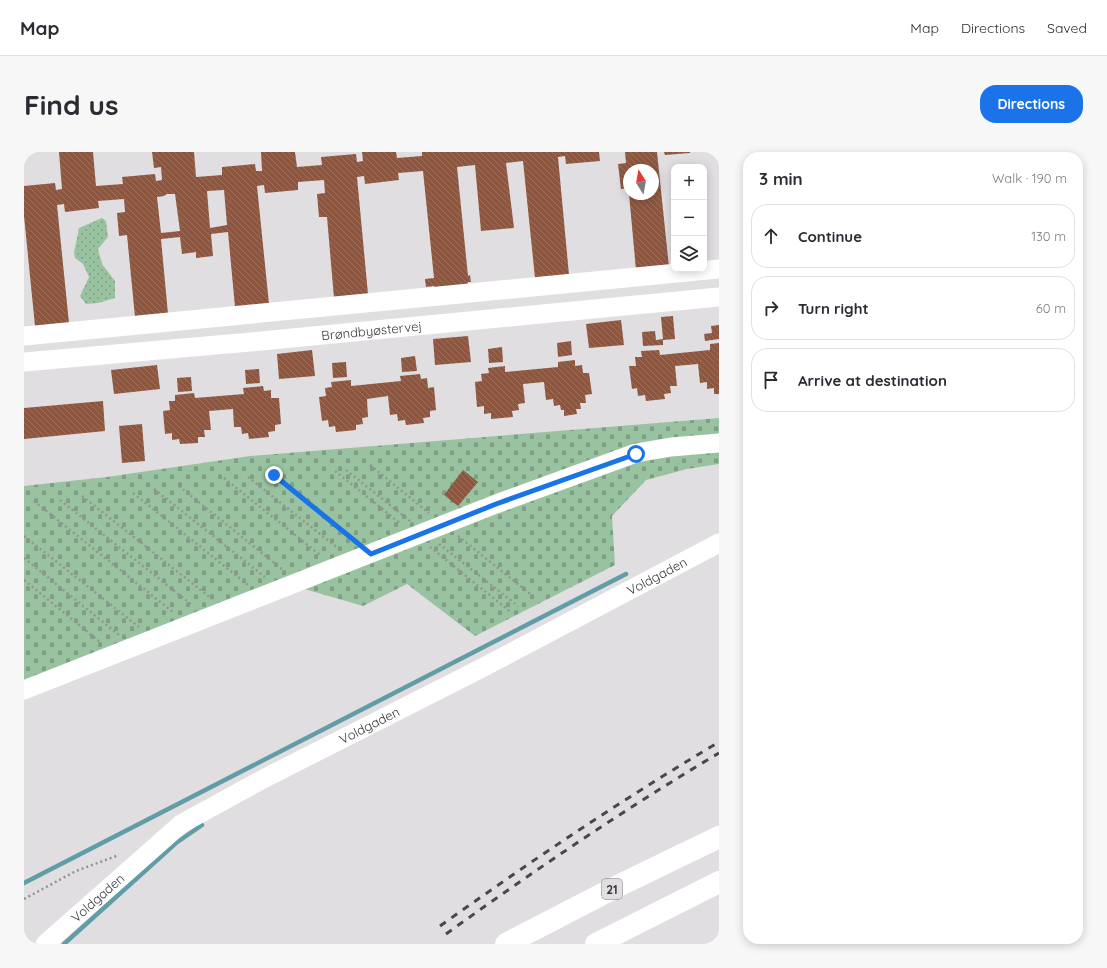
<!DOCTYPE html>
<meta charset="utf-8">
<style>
:root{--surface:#fff;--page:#f7f7f7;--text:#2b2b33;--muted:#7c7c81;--line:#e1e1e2;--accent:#1a73e8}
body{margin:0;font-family:Quicksand,sans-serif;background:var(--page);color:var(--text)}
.controls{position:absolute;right:12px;top:12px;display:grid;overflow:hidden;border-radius:8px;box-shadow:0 2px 10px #0003}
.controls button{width:36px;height:36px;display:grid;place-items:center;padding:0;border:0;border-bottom:1px solid var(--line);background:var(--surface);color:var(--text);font:20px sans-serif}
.compass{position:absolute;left:599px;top:12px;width:36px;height:36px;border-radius:50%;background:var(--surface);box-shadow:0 2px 10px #0003;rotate:349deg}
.stop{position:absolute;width:12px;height:12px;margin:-9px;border:3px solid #1a73e8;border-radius:50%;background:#fff}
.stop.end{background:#1a73e8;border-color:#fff;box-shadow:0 1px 4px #0008}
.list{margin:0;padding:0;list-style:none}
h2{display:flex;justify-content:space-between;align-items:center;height:52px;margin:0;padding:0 16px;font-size:17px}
h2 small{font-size:13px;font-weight:400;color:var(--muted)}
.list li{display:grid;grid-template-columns:26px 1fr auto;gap:12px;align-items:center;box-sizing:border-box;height:64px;margin:0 8px 8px;padding:0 8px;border:1px solid var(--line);border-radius:16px}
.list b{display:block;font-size:15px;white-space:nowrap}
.list em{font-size:13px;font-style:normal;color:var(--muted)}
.icon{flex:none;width:22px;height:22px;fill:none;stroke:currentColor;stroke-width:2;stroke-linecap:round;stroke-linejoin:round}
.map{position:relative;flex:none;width:695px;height:792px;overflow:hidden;border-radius:16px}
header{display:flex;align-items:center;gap:24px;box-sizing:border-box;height:56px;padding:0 20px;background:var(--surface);border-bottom:1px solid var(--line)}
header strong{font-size:19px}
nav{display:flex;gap:22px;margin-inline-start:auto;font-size:14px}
.intro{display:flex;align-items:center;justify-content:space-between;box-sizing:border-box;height:96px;padding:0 24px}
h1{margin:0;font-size:28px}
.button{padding:10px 18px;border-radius:16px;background:var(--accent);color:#fff;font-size:14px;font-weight:700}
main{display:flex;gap:24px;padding:0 24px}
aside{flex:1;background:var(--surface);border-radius:16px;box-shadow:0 2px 10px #0003}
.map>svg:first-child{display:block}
.green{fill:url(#green-dots)}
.cemetery{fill:url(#cemetery-stones)}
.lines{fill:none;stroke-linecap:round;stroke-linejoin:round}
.stream{stroke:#609da6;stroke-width:4.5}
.building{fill:url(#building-back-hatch);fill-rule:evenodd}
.path{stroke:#949394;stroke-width:2.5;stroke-dasharray:2 3;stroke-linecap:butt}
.minor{stroke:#fff;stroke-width:19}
.highway{stroke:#fff;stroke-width:22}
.rail{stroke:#494849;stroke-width:3;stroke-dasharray:7 7;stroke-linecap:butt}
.route{stroke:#1a73e8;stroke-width:5}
.labels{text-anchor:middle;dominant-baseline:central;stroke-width:4;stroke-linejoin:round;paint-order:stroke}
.shield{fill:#e0dee0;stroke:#6a686a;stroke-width:1}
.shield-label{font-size:12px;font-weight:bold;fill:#373637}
.street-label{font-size:13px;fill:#373637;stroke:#e0dee0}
</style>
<header>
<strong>Map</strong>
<nav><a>Map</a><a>Directions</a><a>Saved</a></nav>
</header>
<div class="intro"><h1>Find us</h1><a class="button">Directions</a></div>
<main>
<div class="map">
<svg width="695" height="792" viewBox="0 0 695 792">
<defs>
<pattern id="green-dots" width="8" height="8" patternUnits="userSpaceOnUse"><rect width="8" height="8" fill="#99c3a0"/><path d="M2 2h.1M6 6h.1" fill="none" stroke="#7e9f83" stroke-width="1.8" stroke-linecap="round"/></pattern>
<pattern id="cemetery-stones" width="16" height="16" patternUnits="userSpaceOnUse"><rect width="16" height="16" fill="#99c3a0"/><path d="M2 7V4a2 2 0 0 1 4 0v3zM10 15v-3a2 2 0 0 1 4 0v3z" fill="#7e9f83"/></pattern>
<pattern id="building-back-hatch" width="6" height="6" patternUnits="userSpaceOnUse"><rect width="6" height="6" fill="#8f553d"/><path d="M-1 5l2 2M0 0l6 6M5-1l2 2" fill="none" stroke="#9c705e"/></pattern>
</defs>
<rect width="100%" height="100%" fill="#e0dee0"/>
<path class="green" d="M78 66 82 69 84 85 74 97 78 112 91 129V146L74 151 62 152 56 144 65 125 59 112 51 106 50 101 55 76Z"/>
<path class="cemetery" d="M695 266V312L663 317 622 328 588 364 591 413 451 484 383 432 339 454 277 436 0 542V334L83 325 226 304Z"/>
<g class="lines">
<g class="stream">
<path d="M0 731 602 422"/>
<path d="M40 792 152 691 178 673"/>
</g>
</g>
<g class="building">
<path d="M35 0H69L72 34 99 32 98 25 131 22 132 29 138 28 137 15 130 16 128 0H170L172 25 198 23V15L231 12 232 19H238L237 0H271L273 15 298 13 297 5 332 2 333 10 339 9 338 0H372L373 6 398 4V0H575L576 9 542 12 541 4 534 5 545 123 511 126 499 9 482 11 490 76 457 79 451 13 433 15 444 124 446 123 447 130H444V133L411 137 410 134 402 135 401 127 410 126 399 19 374 21 375 28 341 32 340 24 333 25 344 142 310 146 303 65H295L293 42 301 41 300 28 274 30V38L241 41 240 33 233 34 245 152 211 155 204 80 187 82 189 104 172 106V100L158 102 156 85 137 87 144 162 111 165 103 83 95 84 93 61 101 60 100 47 74 49 75 56 41 60 40 52 33 53 45 171 11 174 0 64V34L31 31 32 38 38 37ZM200 38 203 73 186 76 183 39ZM143 42H151L156 79 137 81 133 45 140 44Z"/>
<path d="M601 0H633L645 115 612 118 605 42H629V18H605V36L597 37 594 12 602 11Z"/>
<path d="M640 0H666V1L641 3Z"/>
<path d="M649 164 651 187 639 188V193L619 194 618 180 631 179 632 188 639 187 637 165Z"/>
<path d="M597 168 600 193 565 196 562 172Z"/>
<path d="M695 173V187L681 189 680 182 688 181 687 174Z"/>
<path d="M444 184 447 210 411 213 409 187Z"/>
<path d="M547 189 548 203 534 205 533 191Z"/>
<path d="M695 191V242H690V236L683 237V230L676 231 674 212 651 214 653 234H646L647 241 640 242 641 247 622 249 621 243 614 244 613 236 608 237 605 214H612L611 205H618L617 199 635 198 636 203 686 198V192Z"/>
<path d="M478 195 479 210 465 211 464 197Z"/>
<path d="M288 198 291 224 255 227 253 202Z"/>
<path d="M391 204 393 219 378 220 377 206Z"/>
<path d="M551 208V214L558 213 559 221H565L568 242 561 243 562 251H556L557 257H552L553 262 540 264V258H537L536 253 530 254 529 247 522 248 520 230 499 232 501 251 494 252 495 258 488 259 489 265 467 267V261L460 262V254L453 255 451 230 458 229 457 222 465 221 464 216 481 214V220L534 215V210Z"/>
<path d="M322 210 323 225 309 226 308 211Z"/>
<path d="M133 213 136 237 90 242 87 218Z"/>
<path d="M235 217 236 231 222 232 221 218Z"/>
<path d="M396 222 397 227 403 226 404 236 410 235 412 258 406 259V265L399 266 400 271 382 273 381 268 374 269 373 262 366 263 364 244 343 247 344 265 338 266 339 272 332 273V278L312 280 311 274 305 275 304 268 298 269 295 245 302 244 301 236 308 235 307 230 327 228V234L377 229 376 224Z"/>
<path d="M167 225 168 239 154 240 153 226Z"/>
<path d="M239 234 240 239 247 238V246H255L257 272 251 273V279L244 280 245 285 225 287 224 281 218 282 217 275H210L209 257 185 259 187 278H180L181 285H174V291L156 292 155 287 148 288V281L141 282 139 259 146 258 145 249H151V243L170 241 171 246 220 242 219 236Z"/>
<path d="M79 249 81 279 0 287V256Z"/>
<path d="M118 272 121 309 98 311 95 274Z"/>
<path d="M439 318 454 330 434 354 420 343Z"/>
</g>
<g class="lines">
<g class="path">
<path d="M346 313 405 361"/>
<path d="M322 318 386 369"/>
<path d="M311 319 377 372"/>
<path d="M250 323 332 389"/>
<path d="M224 325 315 397"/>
<path d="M200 326 296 403"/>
<path d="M155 334 259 418"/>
<path d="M130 337 241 425"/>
<path d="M109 341 224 433"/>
<path d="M58 344 188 447"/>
<path d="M36 348 168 453"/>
<path d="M10 349 150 461"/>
<path d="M0 384 115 475"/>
<path d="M434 384 510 445"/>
<path d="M415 392 494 454"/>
<path d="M406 395 488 461"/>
<path d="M0 406 95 483"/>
<path d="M0 428 76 490"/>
<path d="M0 747 52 719 95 703"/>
</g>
<g class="minor">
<path d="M0 184 695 117"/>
<path id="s1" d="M0 210 237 189 695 145"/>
<path d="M0 538 472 352 612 301 647 295 695 291"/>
<path id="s2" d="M21 792 157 672 241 626 456 517 695 391"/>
</g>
<g class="highway">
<path d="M482 792 596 733 695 685"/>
<path d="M572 792 695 730"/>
</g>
<g class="rail">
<path d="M416 774C507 709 599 647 695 590"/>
<path d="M422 782C511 718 601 657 695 601"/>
</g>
</g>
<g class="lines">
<path class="route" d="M250 323 347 402 472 352 612 302"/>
</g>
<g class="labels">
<rect class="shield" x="578" y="727" width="20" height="20" rx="3"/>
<g class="shield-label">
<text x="588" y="737">21</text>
</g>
<g class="street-label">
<text stroke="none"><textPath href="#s1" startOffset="349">Brøndbyøstervej</textPath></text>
<text stroke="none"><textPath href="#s2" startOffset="718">Voldgaden</textPath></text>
<text stroke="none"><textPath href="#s2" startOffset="394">Voldgaden</textPath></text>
<text stroke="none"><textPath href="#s2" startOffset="70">Voldgaden</textPath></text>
</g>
</g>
</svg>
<div class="controls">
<button>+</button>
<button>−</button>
<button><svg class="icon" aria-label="layers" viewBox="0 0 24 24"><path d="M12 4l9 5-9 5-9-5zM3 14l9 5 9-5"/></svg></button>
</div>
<svg class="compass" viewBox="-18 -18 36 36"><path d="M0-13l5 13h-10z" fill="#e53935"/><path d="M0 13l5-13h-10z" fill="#7c7c81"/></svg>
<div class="stop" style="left:612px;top:302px"></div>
<div class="stop end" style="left:250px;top:323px"></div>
</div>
<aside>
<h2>3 min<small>Walk · 190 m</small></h2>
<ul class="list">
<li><svg class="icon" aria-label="ahead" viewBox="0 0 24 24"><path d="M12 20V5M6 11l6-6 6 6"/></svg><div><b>Continue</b></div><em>130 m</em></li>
<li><svg class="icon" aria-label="right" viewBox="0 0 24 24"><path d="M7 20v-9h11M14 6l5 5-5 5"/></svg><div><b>Turn right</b></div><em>60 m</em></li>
<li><svg class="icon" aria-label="arrive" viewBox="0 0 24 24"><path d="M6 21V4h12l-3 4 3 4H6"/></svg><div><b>Arrive at destination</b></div></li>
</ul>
</aside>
</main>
